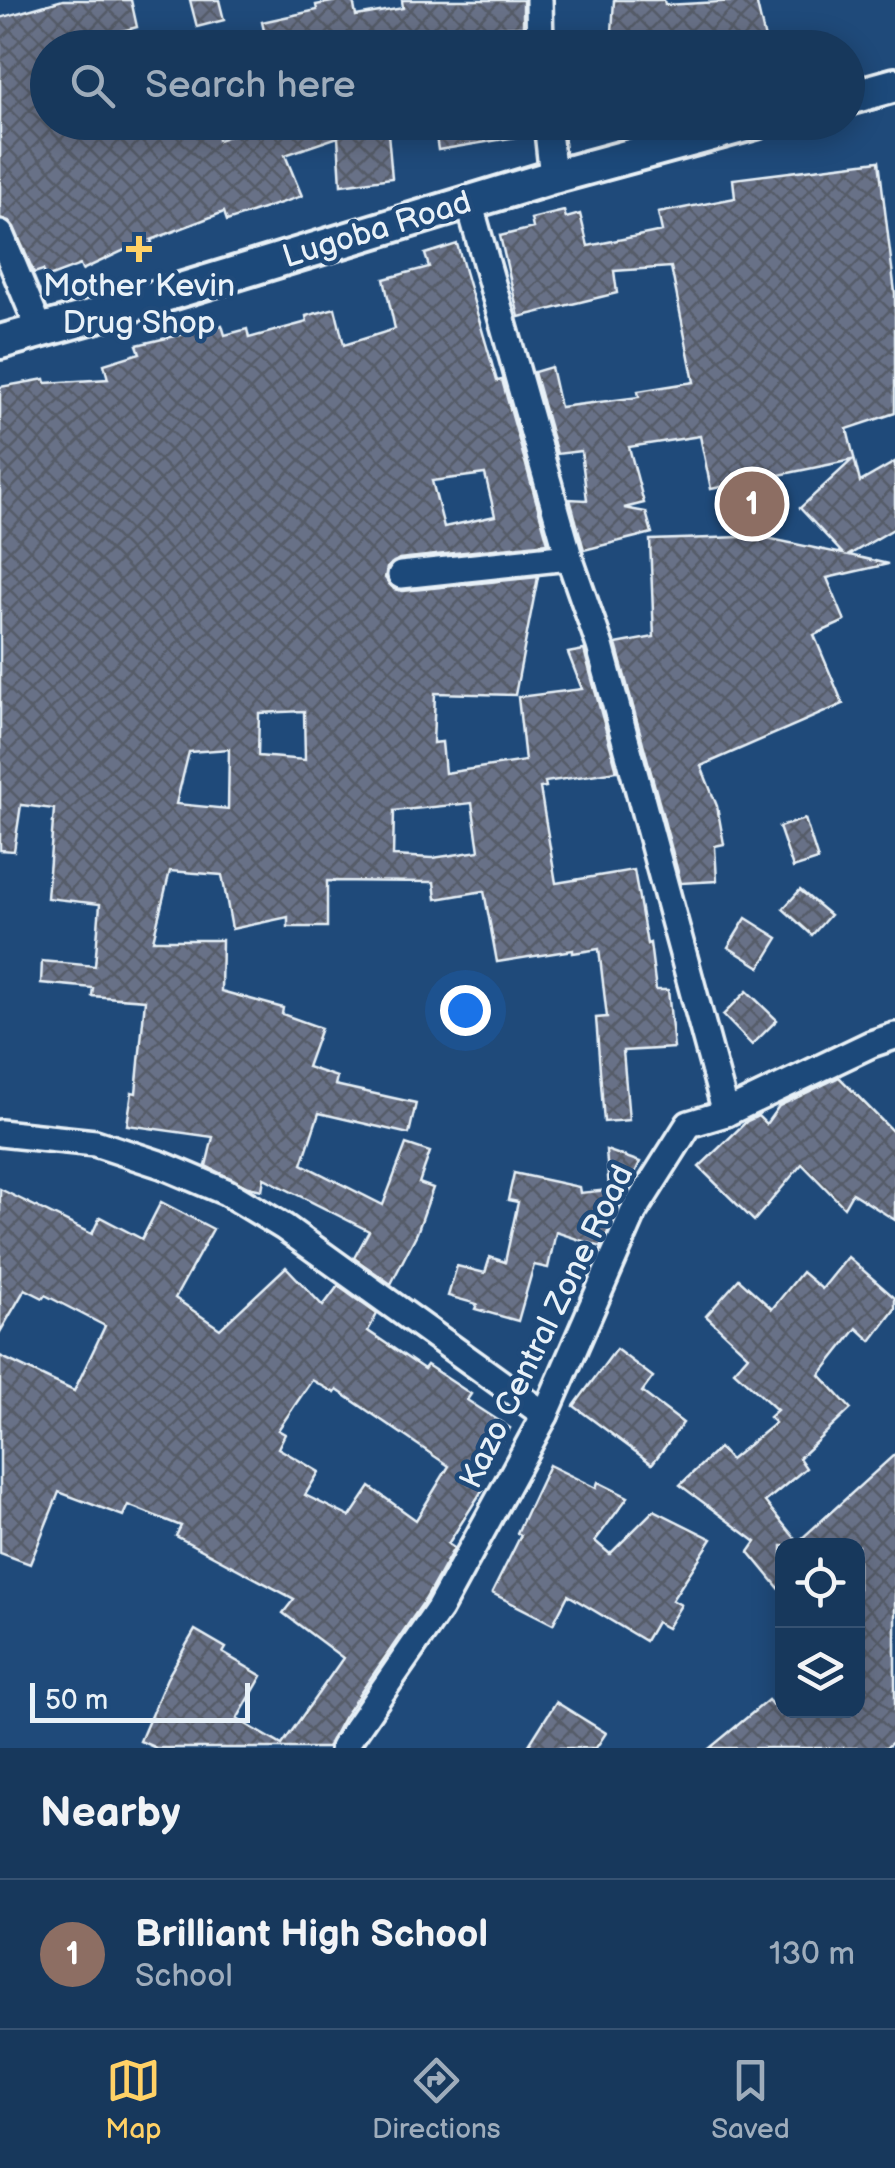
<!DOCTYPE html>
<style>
:root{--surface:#17385c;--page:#203f62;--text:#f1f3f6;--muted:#9eacbb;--line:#365272;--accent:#ffd166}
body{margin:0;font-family:"Balsamiq Sans",sans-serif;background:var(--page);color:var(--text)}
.controls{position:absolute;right:30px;bottom:30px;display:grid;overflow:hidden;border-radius:20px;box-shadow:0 5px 25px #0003}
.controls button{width:90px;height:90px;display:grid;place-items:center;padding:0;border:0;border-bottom:2px solid var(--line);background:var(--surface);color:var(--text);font:50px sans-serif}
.scale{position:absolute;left:30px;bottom:25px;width:220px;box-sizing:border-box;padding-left:10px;border:5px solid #e8f1f8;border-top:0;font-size:28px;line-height:35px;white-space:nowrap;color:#e8f1f8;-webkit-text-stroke:8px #1f4a7a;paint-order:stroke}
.you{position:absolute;left:465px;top:1010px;width:35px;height:35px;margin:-25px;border:8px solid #fff;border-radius:50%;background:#1a73e8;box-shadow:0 0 0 15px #1a73e833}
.badge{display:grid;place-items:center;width:65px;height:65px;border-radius:50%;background:var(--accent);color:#fff;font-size:32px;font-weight:700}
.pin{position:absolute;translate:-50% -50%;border:5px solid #fff;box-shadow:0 2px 10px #0006}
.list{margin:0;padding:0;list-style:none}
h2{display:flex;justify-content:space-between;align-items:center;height:130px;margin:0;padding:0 40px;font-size:42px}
h2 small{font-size:32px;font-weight:400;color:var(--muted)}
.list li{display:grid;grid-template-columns:65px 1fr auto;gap:30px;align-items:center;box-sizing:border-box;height:150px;padding:0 40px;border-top:2px solid var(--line)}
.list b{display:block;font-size:38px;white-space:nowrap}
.list p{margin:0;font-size:32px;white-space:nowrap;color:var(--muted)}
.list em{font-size:32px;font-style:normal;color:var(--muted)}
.icon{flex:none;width:55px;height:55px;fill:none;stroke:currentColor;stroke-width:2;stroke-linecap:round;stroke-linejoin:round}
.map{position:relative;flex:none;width:895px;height:1748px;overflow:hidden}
.search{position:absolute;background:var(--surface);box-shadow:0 5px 25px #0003;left:30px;right:30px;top:30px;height:110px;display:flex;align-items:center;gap:25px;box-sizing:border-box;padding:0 35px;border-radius:55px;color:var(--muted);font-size:38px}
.sheet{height:280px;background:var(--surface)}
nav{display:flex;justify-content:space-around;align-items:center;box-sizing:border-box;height:140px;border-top:2px solid var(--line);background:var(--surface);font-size:28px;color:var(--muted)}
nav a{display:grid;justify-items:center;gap:5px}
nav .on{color:var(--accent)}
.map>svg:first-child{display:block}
.building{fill:url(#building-cross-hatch);stroke:#e8f1f8;stroke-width:2.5;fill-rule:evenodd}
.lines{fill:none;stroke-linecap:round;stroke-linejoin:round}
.minor-casing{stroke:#e8f1f8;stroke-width:32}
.tertiary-casing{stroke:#e8f1f8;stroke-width:40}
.minor{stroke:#1f4a7a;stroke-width:25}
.tertiary{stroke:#1f4a7a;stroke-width:32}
.poi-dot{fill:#ffd166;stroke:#1f4a7a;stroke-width:4}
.labels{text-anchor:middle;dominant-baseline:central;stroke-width:9;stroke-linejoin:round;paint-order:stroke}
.street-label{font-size:32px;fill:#e8f1f8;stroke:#1f4a7a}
.poi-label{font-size:32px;fill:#e8f1f8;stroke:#1f4a7a}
</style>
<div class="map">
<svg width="895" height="1748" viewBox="0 0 895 1748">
<defs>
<pattern id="building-cross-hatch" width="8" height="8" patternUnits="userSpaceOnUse" patternTransform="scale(2.5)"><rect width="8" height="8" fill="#677187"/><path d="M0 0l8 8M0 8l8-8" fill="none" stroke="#565c68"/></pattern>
</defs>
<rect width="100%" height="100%" fill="#1f4a7a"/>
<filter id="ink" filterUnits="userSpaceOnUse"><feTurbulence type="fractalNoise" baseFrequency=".01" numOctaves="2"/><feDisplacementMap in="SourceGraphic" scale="20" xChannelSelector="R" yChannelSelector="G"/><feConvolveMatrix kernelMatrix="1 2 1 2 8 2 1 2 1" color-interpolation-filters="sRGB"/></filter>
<g filter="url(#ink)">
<g class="building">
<path d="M63 0H131L137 27 88 40 90 48H48V81L40 82 48 109V122H216L218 140 267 122H387L392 178 341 185 338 137 285 155 302 196 227 221 224 212 151 240 152 243 132 250 131 247 82 270 80 265 46 278 43 270 34 273 14 227 9 221 0 218V18Z"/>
<path d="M190 0H219L224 20 197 27Z"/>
<path d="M342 0H353L356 16 403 8 402 0H523V26L443 30V47L268 48 262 22 317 10 316 5Z"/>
<path d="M614 0H664L665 5 756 0 767 48H611Z"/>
<path d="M434 122H522L523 136 438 150Z"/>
<path d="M879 161 895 293V413L847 429 860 482 895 462V528L849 555 888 564 827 578 845 621 814 635 843 704 701 766 717 806 724 844 715 846 717 881 681 883 616 644 654 637 650 540 742 537 743 533 843 554 800 508 852 460 711 489 700 436 629 447 644 503 624 508 646 512 652 533 584 550 570 499 587 500 581 451 557 454 534 372 551 367 560 407 639 397 638 391 694 382 671 267 614 271 617 293 519 317 500 236 533 228 531 219 564 211 566 218 580 214 588 246 662 231 658 213 735 198 733 179Z"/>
<path d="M457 244 497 381 502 380 548 543 399 559 387 568 385 578 394 589 403 591 538 577 515 695 435 693 433 743 442 742 445 773 525 761 518 697 582 689 568 653 584 650 617 771 545 782 546 787 540 788 556 883 634 870 647 944 650 943 656 990H668L674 1048 623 1051 629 1120 604 1122 596 1018 607 1017 599 949 573 953V950L497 962 484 891 436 899 434 882 327 881V927H288V917L232 929 222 875 170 871 153 940H222L221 991 283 1008 282 1014 321 1028 307 1067 337 1077 335 1085 416 1103 409 1134 319 1113 302 1164 383 1205 406 1144 430 1152 419 1183 433 1188 417 1233 391 1284 354 1258 369 1231 264 1178 262 1190 248 1187 206 1166 213 1137 127 1125 132 1092 136 1093 145 1000 92 996 93 988 41 983 42 961 95 966 100 904 47 898 54 809 21 805 14 851 0 850V387L45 379 46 383 108 379 104 364 140 353 137 345 222 325 225 335 247 329 249 338 307 322 306 316 335 308 344 345 395 329 384 279 429 267 425 254ZM485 474 495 516 444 527 432 481ZM304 711 305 760 258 756 259 713ZM229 749 228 809 176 804 189 752ZM472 803 479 851 433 858 393 856 394 811Z"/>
<path d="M805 819 818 860 793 868 779 827Z"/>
<path d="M800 890 830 915 812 935 783 909Z"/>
<path d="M746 918 778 938 760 967 728 947Z"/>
<path d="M747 991 777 1020 752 1045 723 1015Z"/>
<path d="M839 1077 895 1134V1220L852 1193 844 1207 802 1164 754 1221 699 1167 747 1121 758 1116 766 1124 779 1106Z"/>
<path d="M606 1150 640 1162 601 1247 556 1232 548 1268 534 1265 518 1321 475 1309 477 1304 448 1296 457 1266 485 1273 490 1257 505 1262 518 1202 508 1200 514 1173 579 1187 580 1193 609 1190Z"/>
<path d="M0 1189 92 1234 100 1217 142 1239 161 1202 213 1229 175 1298 220 1329 286 1267 323 1306 338 1286 377 1314 368 1331 424 1369 427 1365 471 1394 467 1400 510 1428 474 1483 483 1489 448 1544 454 1548 425 1600 343 1718 327 1748H156L140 1741 167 1678 195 1630 226 1648 223 1653 262 1676 237 1719 282 1745 343 1658 283 1613 294 1599 176 1536 181 1526 128 1505 123 1516 59 1492 30 1564 0 1553V1356L74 1391 105 1326 45 1295 43 1298 25 1289 0 1332ZM312 1380 335 1393 337 1390 449 1466 416 1520 370 1487 350 1517 305 1495 319 1472 278 1448 285 1434 278 1430Z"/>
<path d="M848 1257 895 1298V1309L871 1341 857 1328 820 1375 851 1409 799 1458 806 1468 765 1502 798 1542 895 1454V1740L886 1748H710L768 1700 777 1710H858V1546H782V1592L749 1552 756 1542 680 1485 719 1448 730 1460 775 1423 769 1417 777 1410 734 1371 748 1355 706 1316 739 1279 772 1309 802 1272 822 1289Z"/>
<path d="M616 1349 653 1377 642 1392 683 1423 652 1464 574 1406Z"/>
<path d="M549 1465 596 1488 598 1482 628 1497 595 1541 610 1554 654 1510 712 1539 672 1600 681 1605 667 1628 656 1622 645 1641 568 1595 553 1624 492 1593 521 1535 517 1533Z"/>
<path d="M556 1702 606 1733 596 1748H527Z"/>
</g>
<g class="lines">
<g class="minor-casing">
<g id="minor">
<path d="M539 0 540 48"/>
<path d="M547 122 553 177"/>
<path d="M469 202 569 557 600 646 726 1113"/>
<path d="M0 234 40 330"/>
<path d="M401 575 569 557"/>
<path d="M0 1133 95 1143 162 1165 226 1192 284 1227 545 1415"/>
<path d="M343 1748 439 1609 545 1415 634 1211 689 1124 726 1113 871 1044 895 1036"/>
</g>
</g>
<g class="tertiary-casing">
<g id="tertiary">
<path d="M848 98 895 85"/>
<path d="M0 342 108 312 553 177 756 122"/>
</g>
</g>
<use href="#minor" class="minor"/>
<use href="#tertiary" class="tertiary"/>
</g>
</g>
<path class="poi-dot" d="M134 234h10v10h10v10h-10v10h-10v-10h-10v-10h10z"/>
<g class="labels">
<g class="street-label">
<text transform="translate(377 230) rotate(-17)">Lugoba Road</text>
<text transform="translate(547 1327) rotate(-64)">Kazo Central Zone Road</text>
</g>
<g class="poi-label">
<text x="139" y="286">Mother Kevin<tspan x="139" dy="37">Drug Shop</tspan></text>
</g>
</g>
</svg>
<div class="controls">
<button><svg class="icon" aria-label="locate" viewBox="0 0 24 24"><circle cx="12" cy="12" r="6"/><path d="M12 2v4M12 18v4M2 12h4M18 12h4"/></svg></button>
<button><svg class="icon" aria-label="layers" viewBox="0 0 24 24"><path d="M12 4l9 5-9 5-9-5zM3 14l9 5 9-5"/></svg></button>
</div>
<div class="scale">50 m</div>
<div class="you"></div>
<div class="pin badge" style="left:752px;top:504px;background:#8d6e63">1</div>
<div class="search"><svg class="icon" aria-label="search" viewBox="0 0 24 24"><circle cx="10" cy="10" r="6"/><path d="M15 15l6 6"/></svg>Search here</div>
</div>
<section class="sheet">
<h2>Nearby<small></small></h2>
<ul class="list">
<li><span class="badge" style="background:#8d6e63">1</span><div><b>Brilliant High School</b><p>School</p></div><em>130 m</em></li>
</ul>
</section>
<nav>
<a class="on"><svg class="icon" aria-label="map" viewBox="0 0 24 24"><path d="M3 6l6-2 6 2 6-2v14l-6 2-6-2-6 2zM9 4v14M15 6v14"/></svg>Map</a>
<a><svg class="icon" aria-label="directions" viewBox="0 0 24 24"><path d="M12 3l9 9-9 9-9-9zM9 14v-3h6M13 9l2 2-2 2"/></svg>Directions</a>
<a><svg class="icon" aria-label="saved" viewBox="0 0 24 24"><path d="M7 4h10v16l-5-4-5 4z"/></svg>Saved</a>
</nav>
